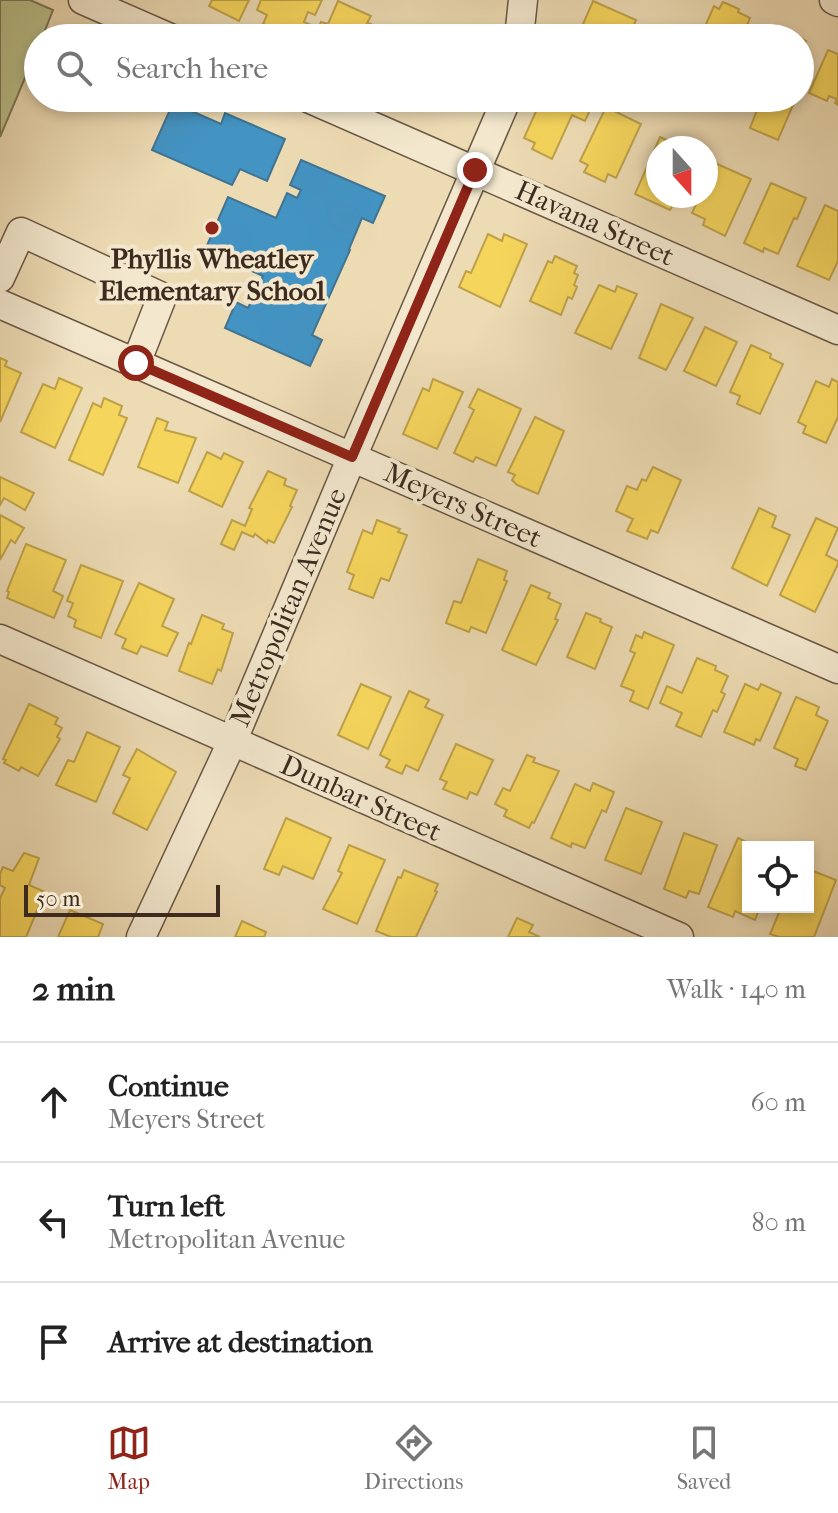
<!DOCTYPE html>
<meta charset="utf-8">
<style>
:root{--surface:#fff;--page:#f6f6f6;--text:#222;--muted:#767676;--line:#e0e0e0;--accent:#8f2418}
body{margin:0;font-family:"IM FELL French Canon",serif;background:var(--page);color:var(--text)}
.controls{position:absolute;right:24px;bottom:24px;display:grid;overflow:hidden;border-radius:0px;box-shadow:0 4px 12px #0003}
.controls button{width:72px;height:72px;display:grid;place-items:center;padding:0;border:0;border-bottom:2px solid var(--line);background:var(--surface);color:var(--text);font:40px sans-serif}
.compass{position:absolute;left:646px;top:136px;width:72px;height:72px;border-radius:50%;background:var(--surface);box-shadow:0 4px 12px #0003;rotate:159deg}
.scale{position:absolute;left:24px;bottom:20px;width:196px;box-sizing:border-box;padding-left:8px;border:4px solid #3d2b20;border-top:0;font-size:22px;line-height:28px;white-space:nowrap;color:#3d2b20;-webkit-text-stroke:6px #f3e8ce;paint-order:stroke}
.stop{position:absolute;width:24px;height:24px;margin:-18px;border:6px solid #8f2418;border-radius:50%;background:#fff}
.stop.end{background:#8f2418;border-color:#fff;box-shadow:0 2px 8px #0008}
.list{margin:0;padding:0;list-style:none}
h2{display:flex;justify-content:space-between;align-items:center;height:104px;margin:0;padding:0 32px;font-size:34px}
h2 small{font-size:26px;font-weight:400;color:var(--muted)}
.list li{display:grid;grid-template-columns:52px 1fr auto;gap:24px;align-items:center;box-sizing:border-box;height:120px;padding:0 32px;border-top:2px solid var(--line)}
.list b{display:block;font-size:30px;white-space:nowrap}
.list p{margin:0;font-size:26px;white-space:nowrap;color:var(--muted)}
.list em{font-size:26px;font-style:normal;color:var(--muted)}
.icon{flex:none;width:44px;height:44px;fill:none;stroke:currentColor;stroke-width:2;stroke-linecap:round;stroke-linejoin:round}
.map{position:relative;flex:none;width:838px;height:937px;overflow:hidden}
.search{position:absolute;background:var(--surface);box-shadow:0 4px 12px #0003;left:24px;right:24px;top:24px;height:88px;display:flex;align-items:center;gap:20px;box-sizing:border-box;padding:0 28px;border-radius:44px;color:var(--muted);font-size:30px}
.sheet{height:464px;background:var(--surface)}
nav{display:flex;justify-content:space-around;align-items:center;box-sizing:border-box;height:112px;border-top:2px solid var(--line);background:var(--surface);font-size:22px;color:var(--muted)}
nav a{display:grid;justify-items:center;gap:4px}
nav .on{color:var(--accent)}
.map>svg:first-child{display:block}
.green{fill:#bac08b;stroke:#7c7656;stroke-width:2}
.homes{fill:#f6d55c;stroke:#bea24a;stroke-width:2}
.schools{fill:#4393c3;stroke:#417492;stroke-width:2}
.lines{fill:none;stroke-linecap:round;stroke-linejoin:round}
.minor-casing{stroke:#695745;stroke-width:31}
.minor{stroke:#f3e8ce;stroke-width:28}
.route{stroke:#8f2418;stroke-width:10}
.poi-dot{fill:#8f2418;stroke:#f3e8ce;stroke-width:3}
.labels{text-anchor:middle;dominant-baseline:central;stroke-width:8;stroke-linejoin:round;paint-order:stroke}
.street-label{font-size:28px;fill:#3d2b20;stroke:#f3e8ce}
.poi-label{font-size:28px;font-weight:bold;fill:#3d2b20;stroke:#f3e8ce}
</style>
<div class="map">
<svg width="838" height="937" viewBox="0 0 838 937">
<rect width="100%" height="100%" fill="#eddbb4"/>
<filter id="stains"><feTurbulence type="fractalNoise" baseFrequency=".0025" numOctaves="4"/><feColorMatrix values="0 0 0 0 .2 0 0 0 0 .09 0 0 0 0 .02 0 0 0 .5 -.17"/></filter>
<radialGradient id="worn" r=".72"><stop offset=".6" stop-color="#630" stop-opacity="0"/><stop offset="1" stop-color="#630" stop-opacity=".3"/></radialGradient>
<path class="green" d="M0 0H30L53 10 42 38H38V47L0 137Z"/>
<g class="homes">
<path d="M212 0H249L239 21 209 6Z"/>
<path d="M261 0H322L315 15 308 12 304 22 311 25 305 38H296L263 24 267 15 257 10Z"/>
<path d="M338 1 371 16 367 23 371 24 365 38H322L323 35 317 32 321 22 328 24Z"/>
<path d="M593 1 636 20 628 38H577Z"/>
<path d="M723 2 739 9 738 12 750 18 742 38H706L708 33 703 31 714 6 719 9Z"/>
<path d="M776 25 806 41 800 53V38H770Z"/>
<path d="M828 50 838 54V105L835 103 837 99 829 96 827 101 809 93Z"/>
<path d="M419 98H458L453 109 440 104 438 107Z"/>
<path d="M542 98 595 99 585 121 572 115 552 159 532 149 535 143 524 138Z"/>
<path d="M745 98H796L778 140 750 128 757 110 743 104Z"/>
<path d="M606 107 641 124 616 178 608 174 605 182 584 172 588 165 580 161Z"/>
<path d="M660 137 684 148H658V196H679L670 210 635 194Z"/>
<path d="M715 163 751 179 725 236 703 225 705 219 692 213 700 196H706V184Z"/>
<path d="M771 183 806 198 797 219 794 218 778 254 764 248 763 252 744 243Z"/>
<path d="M825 205 838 211V261L829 280 797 266Z"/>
<path d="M488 234 502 241 504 234 527 244 500 307 459 287 466 271 471 273Z"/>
<path d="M555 256 577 266 574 273 578 275 574 285 577 287 572 299 568 297 561 315 530 301 548 261 552 263Z"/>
<path d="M599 285 615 292 617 286 637 294 611 349 575 333Z"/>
<path d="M661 304 693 318 666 370 639 358Z"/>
<path d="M705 327 737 342 716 386 684 371Z"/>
<path d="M751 345 771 354 770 358 783 364 760 414 737 404 740 396 730 392Z"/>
<path d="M0 358 7 361 5 366 21 373 0 422Z"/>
<path d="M59 378 82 388 55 448 21 432 43 384 55 389Z"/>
<path d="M433 379 463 392 437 449 403 434 423 388 429 391Z"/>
<path d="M832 379 838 382V417L826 443 803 433 806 426 798 422 816 381 829 387Z"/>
<path d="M478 389 521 409 496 466 476 457 473 462 454 453 474 410 469 407Z"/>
<path d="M104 398 122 406 119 415 127 418 103 475 69 460 93 403 101 407Z"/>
<path d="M535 417 564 431 538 494 517 485 512 480 515 475 508 472Z"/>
<path d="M157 418 168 422 165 430 196 438 178 483 138 467Z"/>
<path d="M207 452 221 459 224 453 243 462 222 507 189 491Z"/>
<path d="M653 467 681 480 658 533 651 530 647 539 627 531 633 519 616 511 627 486 637 490 642 479 646 481Z"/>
<path d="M268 471 286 479 284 485 297 490 290 506 292 507 274 543 268 540 267 543 255 534 253 537 242 532 234 550 221 544 232 520 245 526 252 509 249 508Z"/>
<path d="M0 477 34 493 25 510 4 498 0 505Z"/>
<path d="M759 508 776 516 772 527 790 535 767 586 732 568Z"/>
<path d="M0 515 24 528 15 543 11 540 0 560Z"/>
<path d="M816 518 838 528 826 555 838 561V564L815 612 780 595Z"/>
<path d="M377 520 400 529 398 532 407 535 389 581 381 578 373 598 349 589 354 575 347 572 363 530 372 534Z"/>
<path d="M26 544 66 560 53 591 63 596 54 618 7 598 9 592 7 591Z"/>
<path d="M478 559 507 571 504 580 507 581 486 633 471 627 469 632 446 623 454 601 461 603Z"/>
<path d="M81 565 123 581 101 638 74 627 76 620 68 616 73 603 67 601Z"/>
<path d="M139 583 174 599 162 626 178 633 167 656 141 646 137 654 122 648 126 639 115 634Z"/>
<path d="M531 585 550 593 548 598 561 604 555 619 558 620 536 665 502 650Z"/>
<path d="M586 613 601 619 600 622 612 627 595 669 567 657Z"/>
<path d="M202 615 224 624 222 629 233 633 221 671 218 669 212 684 179 671 189 643 191 644Z"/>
<path d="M644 632 674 645 648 709 630 701 634 691 621 686 635 653 630 651 636 635 642 638Z"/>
<path d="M697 658 716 666 715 670 728 676 721 692 725 694 717 712 713 710 701 737 676 726 682 713 660 703 667 686 682 693Z"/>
<path d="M361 684 391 697 368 749 338 735Z"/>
<path d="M745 684 758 690 761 684 781 693 760 741 756 739 754 745 724 732Z"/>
<path d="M409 691 429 700 425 707 443 715 418 771 406 765 402 774 386 767 390 760 380 755Z"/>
<path d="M796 697 819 707 816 715 828 721 806 770 795 766 798 759 774 748Z"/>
<path d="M29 704 58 718 55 724 62 728 57 737 60 739 38 776 21 767 19 771 4 763 6 760 3 759Z"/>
<path d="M87 732 120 747 96 802 56 785 68 760 74 762Z"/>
<path d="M456 744 493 760 477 795 470 792 467 799 443 789 447 782 440 779Z"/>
<path d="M137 749 176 772 147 830 113 813 130 778 123 775Z"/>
<path d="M527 755 535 758 533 762 559 771 534 823 532 822 529 828 504 816 507 810 495 804 503 788 510 791Z"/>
<path d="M593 783 614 792 606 812 602 810 585 848 572 843 571 847 551 838 575 784 590 791Z"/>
<path d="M626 808 662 822 641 874 605 860Z"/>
<path d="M286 818 331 838 313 879 283 866 279 875 264 869Z"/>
<path d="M684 833 717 845 699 894 689 891 686 898 664 889Z"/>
<path d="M738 838 757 847H748V907H760L755 920 735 911 733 917 708 907Z"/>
<path d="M349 845 385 860 357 924 323 909 342 873 338 871Z"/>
<path d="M24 853 39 858 29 885 45 892 26 937H0V898L5 888 0 885V874L3 867 13 871Z"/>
<path d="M808 869 836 880 814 937H779L770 934 781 908 779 907H808Z"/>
<path d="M404 870 438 884 435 891 437 892 416 937H391L376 931 398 877 401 878Z"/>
<path d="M70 910 103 924 98 937H58Z"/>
<path d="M517 918 533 925 529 932 540 937H508Z"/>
<path d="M242 921 266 932 264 937H235Z"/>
</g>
<g class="schools">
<path d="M173 103 221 124 225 113 285 139 267 181 240 169 232 185 152 150Z"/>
<path d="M301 160 385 196 373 223 362 218 349 249 350 250 312 335 322 340 310 366 225 328 236 302 248 308 263 276 205 250 228 197 276 218 287 193 297 198 301 190 290 185Z"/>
</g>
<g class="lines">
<g class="minor-casing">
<g id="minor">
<path d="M83 0 170 38"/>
<path d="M834 0 838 2"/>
<path d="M519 38 523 0"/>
<path d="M308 98 838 330"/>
<path d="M0 278 21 232 162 297 136 363"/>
<path d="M0 304 838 669"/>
<path d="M0 639 679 937"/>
<path d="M141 937 232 742 352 457 507 98"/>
</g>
</g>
<use href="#minor" class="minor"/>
</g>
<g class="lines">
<path class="route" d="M136 363 352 457 475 170"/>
</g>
<circle class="poi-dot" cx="212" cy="228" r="8"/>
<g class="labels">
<g class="street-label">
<text transform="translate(595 223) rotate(24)">Havana Street</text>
<text transform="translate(463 505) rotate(24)">Meyers Street</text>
<text transform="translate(288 607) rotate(-67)">Metropolitan Avenue</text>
<text transform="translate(361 798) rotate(24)">Dunbar Street</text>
</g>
<g class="poi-label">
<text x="212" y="258">Phyllis Wheatley<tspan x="212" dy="32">Elementary School</tspan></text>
</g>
</g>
<rect width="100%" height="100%" filter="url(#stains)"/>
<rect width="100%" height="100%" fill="url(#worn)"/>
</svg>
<div class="controls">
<button><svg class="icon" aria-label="locate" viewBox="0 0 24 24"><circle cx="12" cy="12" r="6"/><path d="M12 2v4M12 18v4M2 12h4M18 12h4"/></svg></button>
</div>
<svg class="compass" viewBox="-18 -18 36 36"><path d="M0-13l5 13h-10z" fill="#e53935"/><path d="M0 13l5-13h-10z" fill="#767676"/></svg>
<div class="scale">50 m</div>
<div class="stop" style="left:136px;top:363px"></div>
<div class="stop end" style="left:475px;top:170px"></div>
<div class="search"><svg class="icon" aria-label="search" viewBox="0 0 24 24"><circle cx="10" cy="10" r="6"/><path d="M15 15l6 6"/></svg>Search here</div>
</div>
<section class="sheet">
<h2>2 min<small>Walk · 140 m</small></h2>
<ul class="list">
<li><svg class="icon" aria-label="ahead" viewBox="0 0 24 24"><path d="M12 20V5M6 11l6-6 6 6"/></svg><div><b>Continue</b><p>Meyers Street</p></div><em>60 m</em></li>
<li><svg class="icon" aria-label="left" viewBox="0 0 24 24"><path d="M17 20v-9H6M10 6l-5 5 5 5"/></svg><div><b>Turn left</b><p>Metropolitan Avenue</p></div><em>80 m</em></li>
<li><svg class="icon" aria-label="arrive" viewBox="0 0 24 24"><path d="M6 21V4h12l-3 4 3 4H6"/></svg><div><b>Arrive at destination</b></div></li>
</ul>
</section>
<nav>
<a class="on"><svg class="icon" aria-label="map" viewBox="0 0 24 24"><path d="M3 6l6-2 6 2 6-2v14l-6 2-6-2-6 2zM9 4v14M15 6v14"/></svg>Map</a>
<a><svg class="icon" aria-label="directions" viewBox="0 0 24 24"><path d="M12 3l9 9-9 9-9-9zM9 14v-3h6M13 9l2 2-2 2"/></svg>Directions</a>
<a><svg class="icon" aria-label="saved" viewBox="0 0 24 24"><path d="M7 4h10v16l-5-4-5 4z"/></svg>Saved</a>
</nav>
